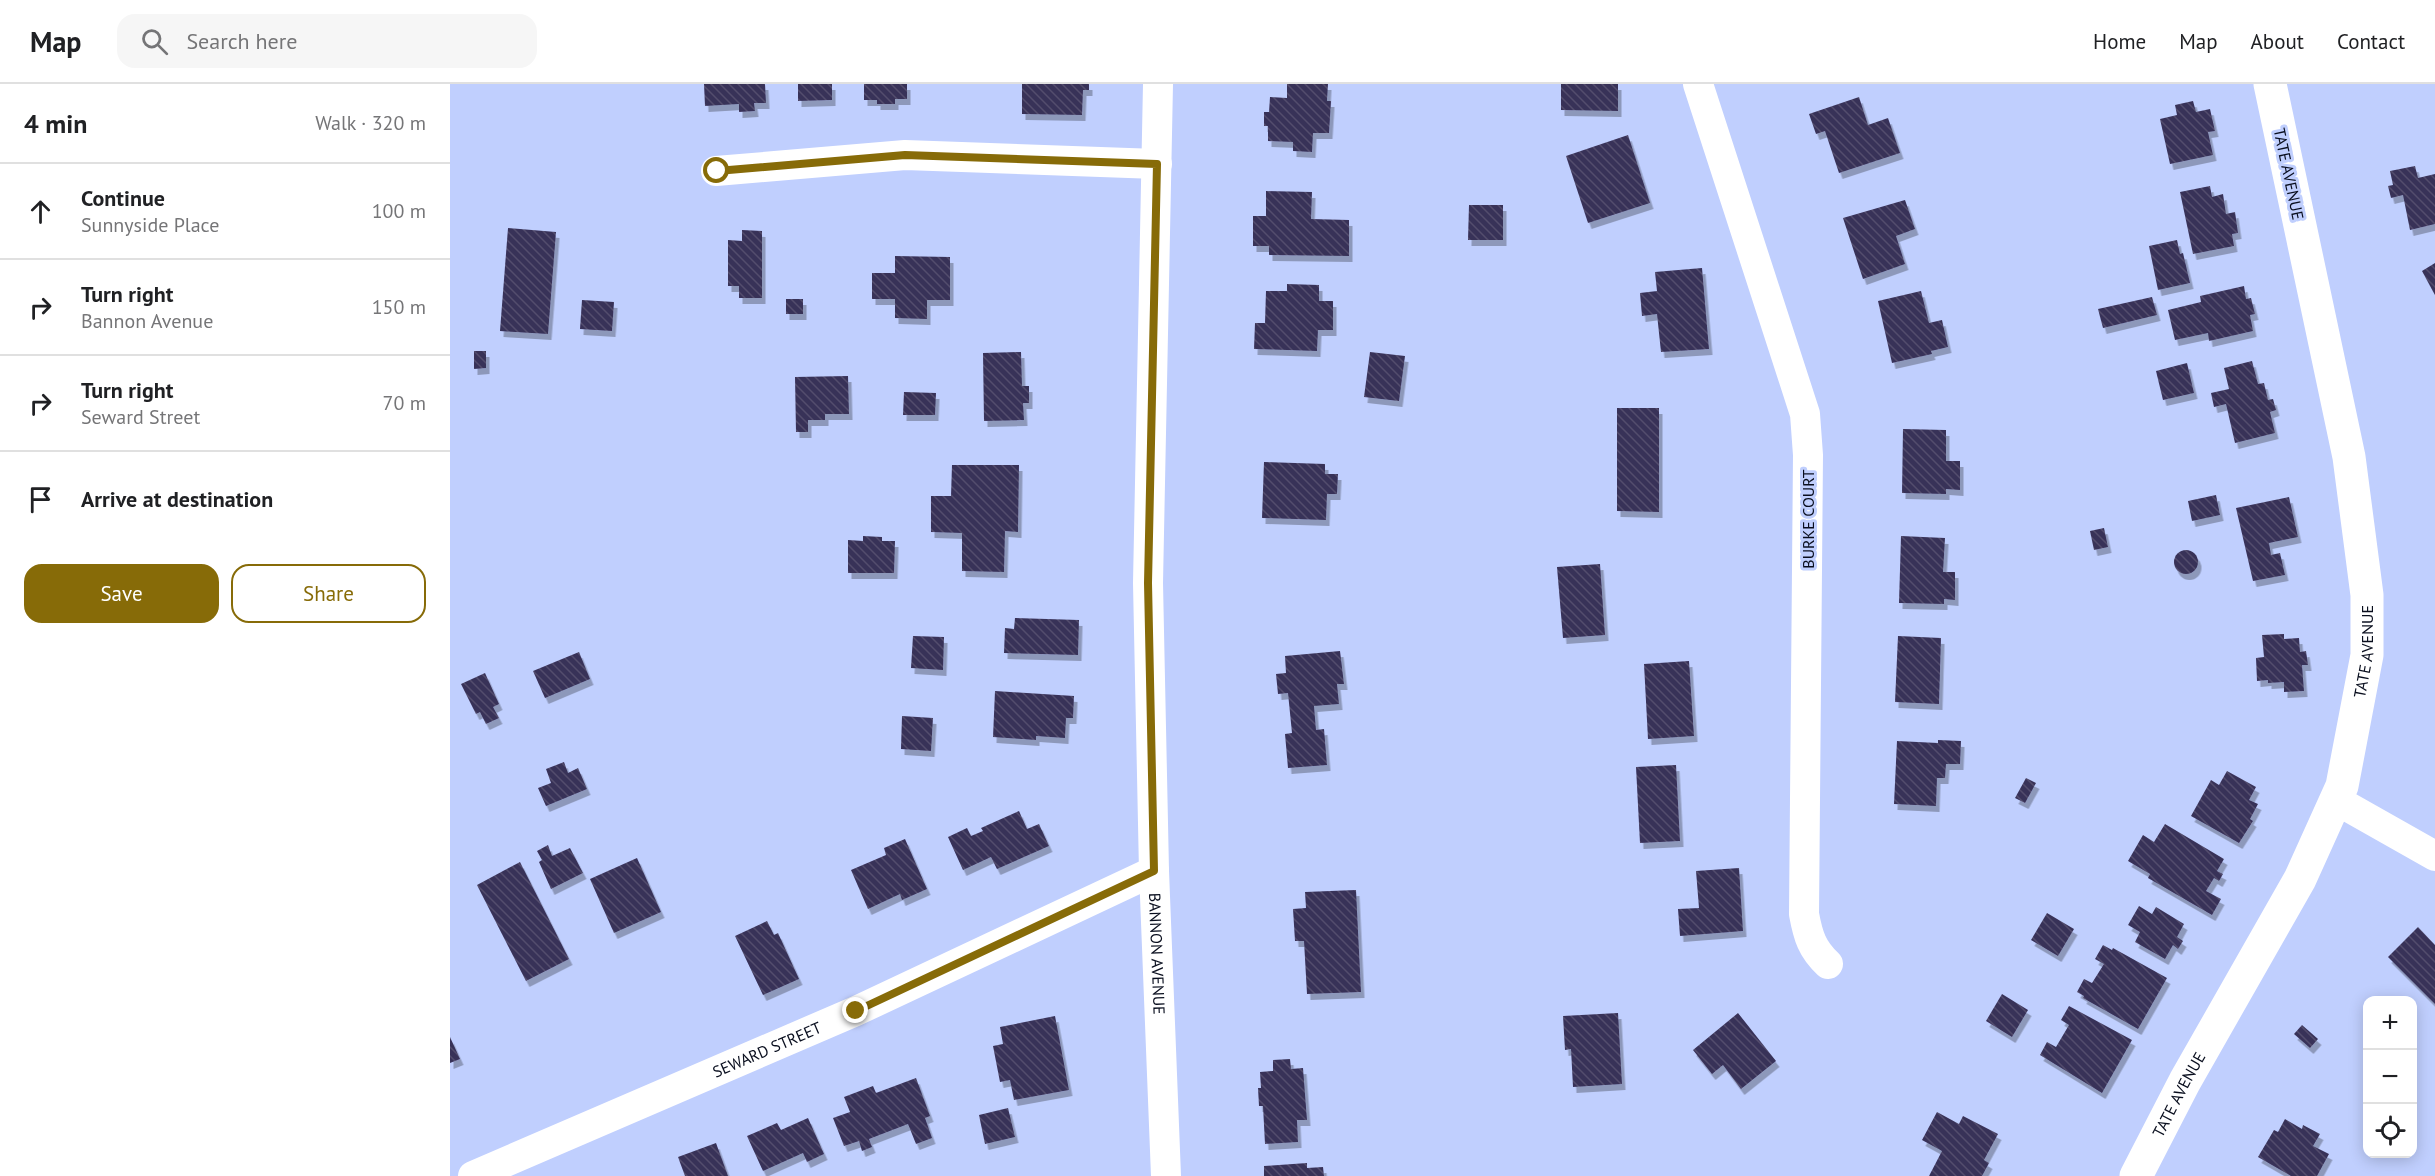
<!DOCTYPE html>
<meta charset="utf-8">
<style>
:root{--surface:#fff;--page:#f6f6f6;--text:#202124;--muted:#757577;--line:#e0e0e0;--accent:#876b08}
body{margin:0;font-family:"PT Sans",sans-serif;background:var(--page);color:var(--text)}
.controls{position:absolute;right:18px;bottom:18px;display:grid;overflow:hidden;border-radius:12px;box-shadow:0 3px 15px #0003}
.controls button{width:54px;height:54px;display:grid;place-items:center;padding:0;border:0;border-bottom:2px solid var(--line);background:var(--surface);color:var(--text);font:30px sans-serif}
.stop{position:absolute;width:18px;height:18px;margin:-14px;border:4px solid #876b08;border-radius:50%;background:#fff}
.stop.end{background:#876b08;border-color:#fff;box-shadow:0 2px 6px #0008}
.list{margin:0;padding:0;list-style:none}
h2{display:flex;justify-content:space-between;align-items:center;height:78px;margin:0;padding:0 24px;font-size:26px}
h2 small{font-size:20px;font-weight:400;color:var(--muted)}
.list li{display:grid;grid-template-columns:39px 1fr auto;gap:18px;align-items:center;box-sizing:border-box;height:96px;padding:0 24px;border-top:2px solid var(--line)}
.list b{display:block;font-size:22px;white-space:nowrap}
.list p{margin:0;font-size:20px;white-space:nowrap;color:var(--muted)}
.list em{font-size:20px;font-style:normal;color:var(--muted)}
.actions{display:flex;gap:12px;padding:18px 24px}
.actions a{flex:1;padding:14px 0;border:2px solid var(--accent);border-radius:18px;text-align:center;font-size:21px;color:var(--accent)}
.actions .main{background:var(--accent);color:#fff}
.icon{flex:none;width:33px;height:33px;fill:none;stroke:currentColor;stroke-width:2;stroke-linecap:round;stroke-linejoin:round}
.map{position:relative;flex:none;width:1985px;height:1092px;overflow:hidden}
header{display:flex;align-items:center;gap:36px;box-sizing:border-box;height:84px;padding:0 30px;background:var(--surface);border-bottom:2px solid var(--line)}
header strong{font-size:28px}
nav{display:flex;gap:33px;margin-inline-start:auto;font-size:21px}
.search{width:420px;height:54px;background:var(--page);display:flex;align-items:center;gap:15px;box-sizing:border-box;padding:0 21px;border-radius:18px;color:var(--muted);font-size:22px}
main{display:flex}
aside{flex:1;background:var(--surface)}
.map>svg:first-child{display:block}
.building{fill:url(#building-back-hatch);filter:url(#shadow)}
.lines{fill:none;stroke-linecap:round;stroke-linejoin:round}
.minor{stroke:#fff;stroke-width:30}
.tertiary{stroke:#fff;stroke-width:33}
.route{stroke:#876b08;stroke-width:8}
.labels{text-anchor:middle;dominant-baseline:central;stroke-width:6;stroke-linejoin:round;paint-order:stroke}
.street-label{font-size:16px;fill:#090e1e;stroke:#c0cffe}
</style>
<header>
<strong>Map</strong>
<div class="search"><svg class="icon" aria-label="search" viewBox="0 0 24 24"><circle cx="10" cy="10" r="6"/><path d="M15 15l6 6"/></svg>Search here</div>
<nav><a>Home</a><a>Map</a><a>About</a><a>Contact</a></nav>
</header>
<main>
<aside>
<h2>4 min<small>Walk · 320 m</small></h2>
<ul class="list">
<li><svg class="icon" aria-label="ahead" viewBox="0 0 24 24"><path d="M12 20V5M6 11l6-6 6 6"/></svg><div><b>Continue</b><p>Sunnyside Place</p></div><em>100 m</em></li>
<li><svg class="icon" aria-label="right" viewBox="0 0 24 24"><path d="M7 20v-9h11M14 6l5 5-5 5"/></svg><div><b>Turn right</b><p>Bannon Avenue</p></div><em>150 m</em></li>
<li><svg class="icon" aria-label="right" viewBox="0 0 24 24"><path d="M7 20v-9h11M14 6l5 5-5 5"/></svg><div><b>Turn right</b><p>Seward Street</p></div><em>70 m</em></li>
<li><svg class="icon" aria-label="arrive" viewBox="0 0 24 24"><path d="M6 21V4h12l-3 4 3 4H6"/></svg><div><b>Arrive at destination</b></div></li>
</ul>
<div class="actions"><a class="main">Save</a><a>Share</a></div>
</aside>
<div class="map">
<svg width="1985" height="1092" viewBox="0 0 1985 1092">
<defs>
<pattern id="building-back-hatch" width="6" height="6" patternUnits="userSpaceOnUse" patternTransform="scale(1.5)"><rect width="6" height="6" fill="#393259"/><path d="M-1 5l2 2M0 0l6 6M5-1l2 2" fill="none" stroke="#524d6d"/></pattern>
<filter id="shadow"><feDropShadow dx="3.5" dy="6" stdDeviation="0" flood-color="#0004"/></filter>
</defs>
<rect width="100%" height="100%" fill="#c0cffe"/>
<g class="building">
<path d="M254 0H315L316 19H304L305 27 289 28V20L255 22Z"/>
<path d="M348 0H382V16L348 17Z"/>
<path d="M414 0H457V15H445V20H427V16H414Z"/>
<path d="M572 0H639V6H633L632 31 572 30Z"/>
<path d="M837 0H878L877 17H881L879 49H863L862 68 843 67V58L818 57V42H814V28H819L820 13 837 14Z"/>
<path d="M1111 0H1168V27L1111 26Z"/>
<path d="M1409 13 1418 41 1438 34 1450 69 1389 89 1375 47 1366 50 1359 30Z"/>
<path d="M1743 17 1746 28 1760 25 1765 47 1758 48 1763 71 1720 80 1710 35 1727 31 1725 21Z"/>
<path d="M1178 51 1200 119 1138 139 1116 72Z"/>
<path d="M1965 82 1968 94 1985 90V140L1960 146 1953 111 1941 114 1938 102 1943 101 1940 87Z"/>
<path d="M1760 102 1762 113 1773 110 1776 130 1785 128 1788 149 1782 150 1784 162 1743 170 1730 108Z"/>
<path d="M816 107 862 108 861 135 899 136V172L819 171V162H803V132H816Z"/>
<path d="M1455 116 1465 145 1446 152 1455 180 1413 195 1393 134Z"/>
<path d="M1019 121H1053V156H1018Z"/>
<path d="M58 144 106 148 98 250 50 247Z"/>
<path d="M292 146 312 147V214H289V202H278V156L292 157Z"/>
<path d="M1727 156 1730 170 1733 169 1740 199 1708 206 1699 162Z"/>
<path d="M445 172 500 173V216H477V235L445 234V215H422V189H445Z"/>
<path d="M1985 179V211L1972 187Z"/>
<path d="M1252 184 1259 265 1211 268 1207 230 1192 232 1190 209 1207 207 1205 188Z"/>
<path d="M837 200 869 201V217H883V246H868L867 267 804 265 805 239H815L816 207H837Z"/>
<path d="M1794 202 1796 215 1801 214 1805 230 1800 231 1803 247 1759 257 1758 249 1725 256 1718 226 1751 218 1750 212Z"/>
<path d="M1471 207 1479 239 1492 236 1498 263 1481 267 1482 270 1442 279 1428 217Z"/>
<path d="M1702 213 1707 231 1653 244 1648 225Z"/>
<rect x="336" y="215" width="17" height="15"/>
<path d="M132 216 164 218 162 247 130 245Z"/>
<path d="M24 267H36V284L24 285Z"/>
<path d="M571 268 572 302H579V319H573L574 336 534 337 533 269Z"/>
<path d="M920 268 955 272 949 317 914 313Z"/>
<path d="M1802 277 1808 300 1814 299 1818 316 1823 315 1826 326 1820 328 1825 349 1785 359 1776 320 1764 323 1761 309 1779 305 1774 284Z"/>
<path d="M1737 279 1744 309 1713 316 1706 287Z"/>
<path d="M398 292 399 330H375V336H358V348H346L345 293Z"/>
<path d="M454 308 486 309 485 331H453Z"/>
<path d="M1167 324H1209V428L1167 427Z"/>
<path d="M1453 345 1496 346V377H1510V406L1496 405V410L1452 409Z"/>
<path d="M814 378 875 380V390H888L887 410H877L876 436 812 434Z"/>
<path d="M502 381H569L568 448 555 447 554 488 512 487V449L481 448V412H501Z"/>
<path d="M1766 411 1770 431 1742 437 1738 417Z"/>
<path d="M1839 413 1848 453 1819 459 1821 471 1830 469 1835 491 1803 497 1786 424Z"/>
<path d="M1654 444 1658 463 1644 466 1640 447Z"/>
<path d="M413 452 432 453V457H445L444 489H398V456L413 457Z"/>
<path d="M1451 452 1495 454 1493 488H1505V516L1494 515V520L1449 519Z"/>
<circle cx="1736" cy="478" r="12"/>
<path d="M1150 480 1155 551 1113 554 1107 483Z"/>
<path d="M565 534 629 536 628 571 554 569 555 544 564 545Z"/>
<path d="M1834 550V555L1849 554 1850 568 1856 567 1858 581H1852L1854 607 1834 608V598L1818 599V596L1807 597 1806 574 1814 573 1812 551Z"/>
<path d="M463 552 494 553 493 586 461 584Z"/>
<path d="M1448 552 1491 554 1489 620 1445 618Z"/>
<path d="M890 567 894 600H887L889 620 864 622 866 646 874 645 877 681 838 684 835 650 842 649 838 609 828 610 826 590 836 589 835 572Z"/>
<path d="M129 568 140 595 95 614 83 587Z"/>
<path d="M1239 577 1244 652 1198 655 1194 580Z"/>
<path d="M35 589 49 620 43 623 49 634 36 640 30 628 26 630 11 600Z"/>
<path d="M545 607 624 612 623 634H616L615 654 586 652V656L543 653Z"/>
<path d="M452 632 483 634 481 667 451 665Z"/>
<path d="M1488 656 1511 657 1510 680H1496L1495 694H1487L1486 722 1444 720 1447 657 1488 659Z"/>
<path d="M114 678 118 689 128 684 137 705 96 722 88 704 101 699 96 685Z"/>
<path d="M1226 681 1230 757 1190 759 1186 683Z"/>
<path d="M1777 687 1806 703 1799 716 1808 720 1800 735 1803 737 1789 759 1741 732 1761 696 1769 701Z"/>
<path d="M1576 694 1586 699 1575 719 1565 714Z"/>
<path d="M569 727 577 745 589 740 599 762 547 785 541 773 513 786 498 753 517 744 521 752 533 747 531 744Z"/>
<path d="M1715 740 1774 775 1767 787 1773 790 1769 797 1764 794 1756 807 1771 815 1762 831 1698 794 1700 790 1678 777 1693 751 1704 758Z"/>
<path d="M455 755 477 805 452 816 450 810 418 825 401 786 436 771 434 764Z"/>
<path d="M98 761 102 772 120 764 133 789 101 805 89 778 92 776 87 767Z"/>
<path d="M187 774 211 828 164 849 140 795Z"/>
<path d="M70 778 119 875 76 897 27 801Z"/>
<path d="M1289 784 1293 847 1230 852 1228 825 1249 824 1246 787Z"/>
<path d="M906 806 911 908 857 910 854 857H845L843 825 856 824 855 808Z"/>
<path d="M1689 822 1702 830 1706 823 1734 840 1727 853 1733 857 1728 865 1723 861 1715 875 1685 858 1690 848 1678 841Z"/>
<path d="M1597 829 1624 845 1608 872 1581 856Z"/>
<path d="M317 837 324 851 328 849 349 895 313 911 285 852Z"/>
<path d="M1968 843 1985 861V920L1938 873Z"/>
<path d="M1653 861 1662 866 1663 864 1717 894 1688 945 1633 914 1634 912 1627 908 1634 895 1642 899 1654 880 1645 875Z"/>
<path d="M1552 910 1578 926 1562 953 1536 937Z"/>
<path d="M1619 922 1682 956 1652 1009 1590 971 1597 958 1606 963 1619 941 1611 936Z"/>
<path d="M1168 929 1172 1000 1123 1003 1121 965 1115 966 1113 932Z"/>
<path d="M1288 929 1326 977 1291 1005 1273 981 1262 990 1243 966Z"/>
<path d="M605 932 619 1006 564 1016 560 996 550 998 543 962 553 960 550 943Z"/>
<path d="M1852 941 1868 955 1860 964 1844 950Z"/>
<path d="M0 953 10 975 0 979Z"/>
<path d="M840 975 841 985 853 984 857 1036H847L848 1058 815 1060 813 1022H809L808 1004H811L810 988 823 987V976Z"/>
<path d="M466 994 480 1032 475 1034 482 1054 466 1060 458 1040 419 1055 422 1063 412 1067 409 1057 394 1062 383 1034 400 1028 394 1013 423 1002 426 1009Z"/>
<path d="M558 1024 565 1053 535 1060 529 1031Z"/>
<path d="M1487 1028 1509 1040 1513 1032 1548 1050 1534 1076 1539 1079 1532 1092H1479L1492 1067 1472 1056Z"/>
<path d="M358 1034 374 1070 357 1078 353 1069 313 1087 297 1052 327 1039 331 1046Z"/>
<path d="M1835 1035 1852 1045 1853 1041 1870 1050 1863 1062 1879 1070 1867 1092H1841L1808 1073 1824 1046 1828 1048Z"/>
<path d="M266 1059 278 1092H235L228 1073Z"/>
<path d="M857 1079V1084L873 1083 874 1092H814V1082Z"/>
</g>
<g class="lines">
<g class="minor">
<path id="s1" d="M708 0 698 499 704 787 716 1092"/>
<path d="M1248 0 1355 330 1358 371 1354 830C1358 852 1362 865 1378 880"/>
<path d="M266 87 455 71 707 80"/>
<path d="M1886 716 1985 772"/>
<path id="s2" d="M23 1092 406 927 704 787"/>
</g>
<path class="tertiary" id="s3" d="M1686 1092 1735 997 1850 795 1892 702 1917 571V511L1899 373 1820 0"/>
</g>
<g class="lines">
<path class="route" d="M267 87 455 71 707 80 698 499 704 787 406 927"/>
</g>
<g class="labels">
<g class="street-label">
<text transform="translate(1839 90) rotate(78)">TATE AVENUE</text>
<text transform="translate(1358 435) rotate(-90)">BURKE COURT</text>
<text stroke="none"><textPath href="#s3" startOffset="578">TATE AVENUE</textPath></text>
<text stroke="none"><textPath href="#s1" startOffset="870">BANNON AVENUE</textPath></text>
<text stroke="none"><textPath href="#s2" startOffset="320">SEWARD STREET</textPath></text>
<text stroke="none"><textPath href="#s3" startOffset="92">TATE AVENUE</textPath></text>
</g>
</g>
</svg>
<div class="controls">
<button>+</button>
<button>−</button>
<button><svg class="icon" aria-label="locate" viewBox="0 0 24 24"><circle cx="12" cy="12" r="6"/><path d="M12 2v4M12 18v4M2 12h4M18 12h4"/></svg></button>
</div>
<div class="stop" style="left:267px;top:87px"></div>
<div class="stop end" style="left:406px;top:927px"></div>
</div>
</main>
